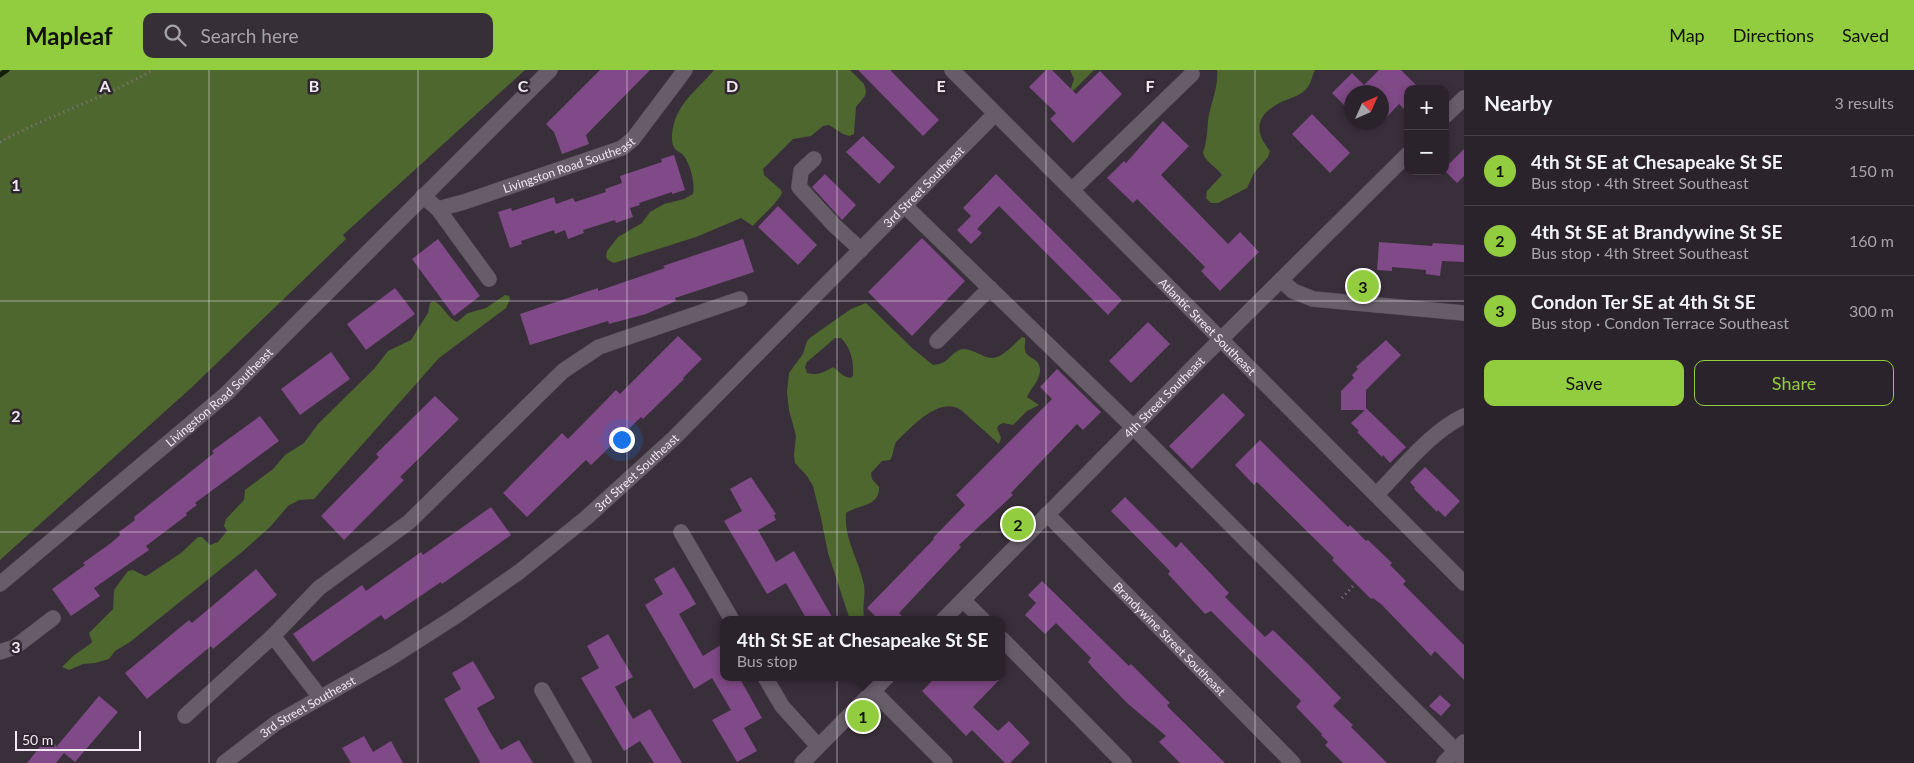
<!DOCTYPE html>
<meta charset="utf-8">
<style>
:root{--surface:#2b232c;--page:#372f38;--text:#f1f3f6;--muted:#a6a4a9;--line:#474048;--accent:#91cd3f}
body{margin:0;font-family:Lato,sans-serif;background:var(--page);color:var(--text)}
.controls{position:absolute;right:15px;top:15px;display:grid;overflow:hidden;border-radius:10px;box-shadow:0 2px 8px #0003}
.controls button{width:45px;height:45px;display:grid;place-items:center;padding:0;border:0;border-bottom:1px solid var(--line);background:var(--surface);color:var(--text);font:25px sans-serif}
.compass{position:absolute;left:1344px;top:15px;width:45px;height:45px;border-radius:50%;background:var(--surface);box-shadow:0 2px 8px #0003;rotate:45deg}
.scale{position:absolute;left:15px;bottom:12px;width:126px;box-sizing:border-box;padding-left:5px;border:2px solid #f0e9f0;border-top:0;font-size:14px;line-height:18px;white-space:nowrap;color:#f0e9f0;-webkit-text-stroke:4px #2f2630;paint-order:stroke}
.you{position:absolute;left:621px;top:369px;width:18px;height:18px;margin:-12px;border:4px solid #fff;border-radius:50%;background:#1a73e8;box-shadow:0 0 0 8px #1a73e833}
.badge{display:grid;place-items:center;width:32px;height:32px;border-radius:50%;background:var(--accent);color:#111;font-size:16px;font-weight:700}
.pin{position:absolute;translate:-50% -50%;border:2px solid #fff;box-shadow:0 1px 5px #0006}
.popup{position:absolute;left:720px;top:546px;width:285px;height:65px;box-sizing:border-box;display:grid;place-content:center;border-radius:10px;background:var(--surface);filter:drop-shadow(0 1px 4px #0005);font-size:16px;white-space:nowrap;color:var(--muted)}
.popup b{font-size:19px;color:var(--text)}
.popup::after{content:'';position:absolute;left:50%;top:100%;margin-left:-10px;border:10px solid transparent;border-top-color:var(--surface)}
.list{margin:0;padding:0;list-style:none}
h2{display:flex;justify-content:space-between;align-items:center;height:65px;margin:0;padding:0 20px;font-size:21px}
h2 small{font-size:16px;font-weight:400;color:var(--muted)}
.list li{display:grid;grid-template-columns:32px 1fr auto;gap:15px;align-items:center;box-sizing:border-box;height:70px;padding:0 20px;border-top:1px solid var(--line)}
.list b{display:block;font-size:19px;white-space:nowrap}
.list p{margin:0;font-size:16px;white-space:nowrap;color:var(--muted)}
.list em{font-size:16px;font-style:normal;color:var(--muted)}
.actions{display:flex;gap:10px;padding:15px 20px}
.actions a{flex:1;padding:11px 0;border:1px solid var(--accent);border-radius:10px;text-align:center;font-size:18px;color:var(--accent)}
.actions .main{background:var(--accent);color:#111}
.icon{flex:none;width:28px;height:28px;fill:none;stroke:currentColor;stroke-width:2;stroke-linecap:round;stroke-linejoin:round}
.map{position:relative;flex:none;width:1464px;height:693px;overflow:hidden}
header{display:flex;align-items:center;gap:30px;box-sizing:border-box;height:70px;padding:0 25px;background:var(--accent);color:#111}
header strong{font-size:24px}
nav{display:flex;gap:28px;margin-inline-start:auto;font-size:18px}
.search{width:350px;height:45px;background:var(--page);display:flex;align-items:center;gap:12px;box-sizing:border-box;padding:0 18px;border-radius:10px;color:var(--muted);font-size:19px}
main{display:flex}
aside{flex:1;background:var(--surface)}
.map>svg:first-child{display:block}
.green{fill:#4d672e;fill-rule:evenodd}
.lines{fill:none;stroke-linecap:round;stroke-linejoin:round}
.stream{stroke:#131e06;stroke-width:5}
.building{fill:#804987}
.minor-casing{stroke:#564e57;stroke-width:16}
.path{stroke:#807781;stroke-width:3;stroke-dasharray:1 4;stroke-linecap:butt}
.minor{stroke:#675d69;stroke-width:15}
.grid{fill:none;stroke:#f0e9f0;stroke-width:1;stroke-opacity:0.55}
.labels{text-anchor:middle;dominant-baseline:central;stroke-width:5;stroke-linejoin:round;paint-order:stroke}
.street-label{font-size:12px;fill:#f0e9f0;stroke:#2f2630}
.grid-label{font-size:16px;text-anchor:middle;font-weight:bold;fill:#f0e9f0;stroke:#2f2630;stroke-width:5;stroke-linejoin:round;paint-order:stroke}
</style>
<header>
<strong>Mapleaf</strong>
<div class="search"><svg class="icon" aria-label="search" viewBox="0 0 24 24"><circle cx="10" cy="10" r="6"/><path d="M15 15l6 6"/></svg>Search here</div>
<nav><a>Map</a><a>Directions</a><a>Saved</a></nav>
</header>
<main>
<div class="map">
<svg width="1464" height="693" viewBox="0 0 1464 693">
<rect width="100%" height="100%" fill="#392f3a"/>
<g class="green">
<path d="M0 0H525L343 165 346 169 191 318 0 490Z"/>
<path d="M714 0H850L864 14 866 21 865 26 856 37 854 64 849 66 843 64 829 55 823 56 811 66 793 69 763 99 764 105 781 120 782 123C778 132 761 147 753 156L741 148 696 167 614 193 608 190 606 187 607 181 618 167 642 153 650 142 664 134 684 129 693 124C695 113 691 96 684 86 682 83 678 82 675 79 669 72 673 53 677 45 685 27 702 15 714 0Z"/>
<path d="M1070 0H1094L1072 22 1070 21 1074 9Z"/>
<path d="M1217 0H1315C1312 6 1311 14 1307 18 1301 25 1294 27 1286 30 1260 41 1250 57 1270 81L1268 87 1254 103 1247 118 1218 133H1211L1206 128 1207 121 1222 105C1216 96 1206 93 1203 83 1207 71 1207 63 1208 51 1210 34 1219 17 1217 0Z"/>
<path d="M505 225 509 226 510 229 506 238 439 288 314 429 299 430 288 436 271 456 242 482 130 572 115 581 109 589 95 593 83 594 69 600 62 597 73 586 90 574 92 572 89 563 113 539 114 520 128 501 133 500 145 506 148 505 181 483 198 467H202L210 475 218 472 227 461 224 456 226 449 244 430 245 420 273 399 285 385 304 373 318 354 374 299 388 281 411 270 428 243 430 233 433 231C443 234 447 248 457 252L468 243 486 238Z"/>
<path d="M866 233 912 278 933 295C948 294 948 286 959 280 972 275 984 292 997 287 1007 283 1014 274 1022 267L1025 268C1026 272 1024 275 1025 280 1026 288 1039 288 1040 298 1041 310 1031 317 1027 327L1039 335 1027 341 1013 355 1003 353 999 355 997 358 1001 368 999 374 961 340C940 325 910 358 896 372 893 378 894 384 890 390L882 391 871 403 872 409 879 417C880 437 857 435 846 443 844 470 859 489 864 515 866 527 861 538 865 550H850L828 483 821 448 813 416 807 406 795 393 794 385 796 366 789 340 787 322 789 303 803 284 807 271 811 267 851 239ZM835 268H841C851 278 854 292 853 306L850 308 844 306 833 297C824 302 818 306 807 303L805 297 807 292Z"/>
</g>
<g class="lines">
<path class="stream" d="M0 5 7 0"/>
</g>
<g class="building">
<path d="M600 0H650L586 65 589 74 562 84 554 62 546 54Z"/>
<path d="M858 0H890L939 50 923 66Z"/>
<path d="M1046 0H1052L1076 24 1100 1 1122 24 1073 73 1050 49 1056 43 1029 17Z"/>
<path d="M1379 0H1401L1420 19H1408V43L1399 34 1382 52V22H1352V43L1332 23 1352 3 1364 15Z"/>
<path d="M1312 44 1350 83 1330 103 1292 64Z"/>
<path d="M1163 51 1189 76 1161 105 1228 174 1240 162 1259 182 1220 221 1201 201 1205 197 1137 129 1133 133 1107 108 1124 91 1126 93Z"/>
<path d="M863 66 895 97 879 114 846 82Z"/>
<path d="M1464 79V106L1457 113 1445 101V98Z"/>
<path d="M674 85 685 120 672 124V122L639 133 640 135 630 138 633 147 616 153 615 150 583 160 584 163 568 169 565 160 555 164 554 160 521 171 522 174 510 178 498 142 511 138 512 141 554 127 556 134 573 128 575 132 606 122 605 119 622 113 620 106 662 92 661 89Z"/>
<path d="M825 104 856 135 842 150 812 117Z"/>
<path d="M996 104 1122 230 1108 245 999 136 977 159 982 163 971 174 957 160 971 146 963 138Z"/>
<path d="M778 136 817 175 798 195 758 157Z"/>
<path d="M922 168 965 211 912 266 868 222Z"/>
<path d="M438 169 480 226 454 246 412 189Z"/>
<path d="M743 169 754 202 675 228 676 231 646 244 609 254 608 251 530 275 520 244 598 218V221L665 198 663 196Z"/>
<path d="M1379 172 1432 176 1433 173 1464 175V192L1442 191 1440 206 1426 204V200L1392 197V201L1377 200Z"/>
<path d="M395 218 415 244 366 280 347 254Z"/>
<path d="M1148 252 1170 274 1131 313 1109 291Z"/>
<path d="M678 266 702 289 683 308 684 309 643 349 641 347 591 395 586 390 527 447 503 423 562 363 568 369 616 320 620 324Z"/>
<path d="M1386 270 1401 285 1366 320V338L1406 377 1390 393 1383 385 1382 387 1357 362 1359 361 1351 353 1365 340H1341V321L1354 308 1352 305 1358 299 1356 297Z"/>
<path d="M331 282 350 309 300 345 281 319Z"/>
<path d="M1057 299 1101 342 1083 360 1077 354 1011 423 1013 425 959 475 961 477 899 543 906 550H879L867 538 934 469 933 468 965 435 956 425 1052 329 1040 317Z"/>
<path d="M1223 323 1245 345 1192 399 1169 376Z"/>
<path d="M435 326 459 349 400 407 404 410 344 470 321 446 379 387 376 384Z"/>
<path d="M260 346 279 371 195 433 197 435 186 443 187 445 146 476 149 480 94 518 100 526 71 546 52 519 85 495 83 493 111 473 120 465 119 462 135 450 134 447 214 383 212 381Z"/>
<path d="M1260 370 1348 457 1350 455 1366 471 1368 470 1392 493 1390 495 1406 511 1403 514 1464 575V610L1435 581 1431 586 1382 535 1373 528 1371 529 1332 490 1334 488 1257 412 1254 415 1235 395Z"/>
<path d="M1425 397 1460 431 1445 447 1438 440 1437 442 1414 419 1415 418 1410 412Z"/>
<path d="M751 407 776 444 774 445 776 450 758 460 776 492 794 481 834 550H807L786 513 767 524 724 451 742 441 730 419Z"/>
<path d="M1125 427 1176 478 1181 472 1229 523 1225 527 1265 567 1273 560 1308 594 1341 628 1333 636 1353 655 1351 657 1387 693H1343L1325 675 1328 672 1321 665 1322 664 1296 637 1301 631 1211 541 1205 544 1168 504 1170 501 1111 441Z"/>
<path d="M491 437 511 465 442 514 441 512 385 550 381 545 313 592 293 564 362 515 366 521 421 482 423 485Z"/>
<path d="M674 497 696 534 679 544 703 586 724 573V607H739L762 648 744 658 757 681 737 692 712 650 731 640 712 608 694 619 645 535 663 524 654 509Z"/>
<path d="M256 499 277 525 213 579 211 576 147 629 125 603 189 550 192 553Z"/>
<path d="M1042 511 1129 596 1131 594 1170 633 1167 635 1169 638 1225 693H1180L1159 672 1166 666 1127 633 1095 600 1088 592 1091 588 1056 553 1045 564 1025 545 1036 533 1028 525Z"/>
<path d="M608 564 633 607 615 617 633 649 650 639 682 693H654L640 671 624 681 581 608 599 598 587 576Z"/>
<path d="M473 591 495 628 477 638 489 660 501 680 519 670 533 693H479L480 692 444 629 461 619 452 603Z"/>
<path d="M936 607H1002L973 637 998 661 1009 651 1030 673 1010 693H1005L972 660 966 666 922 621Z"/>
<path d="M1440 625 1451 635 1441 646 1429 636Z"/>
<path d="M99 626 118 642 75 692 64 683 56 693H27L47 668 61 680 57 676Z"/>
<path d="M364 666 373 682 391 671 403 693H351L342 678Z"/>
</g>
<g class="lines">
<g class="minor-casing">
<g id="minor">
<path id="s1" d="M952 0 1464 513"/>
<path d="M1445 46 1464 28"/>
<path d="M814 89 801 101 799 117 834 155 861 180"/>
<path d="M1072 120 1192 4"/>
<path id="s2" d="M423 126 438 139 464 132 622 78 633 69 685 0"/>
<path d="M905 136 1133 357 1464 689"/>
<path d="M438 139 489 209"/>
<path d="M1281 210 1293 221 1313 229 1464 243"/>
<path d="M937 271 990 218"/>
<path d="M1376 425C1402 399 1430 362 1464 346"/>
<path id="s3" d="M1047 444 1293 693"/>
<path d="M681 462 732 550"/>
<path id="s4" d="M0 514 226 324 550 0"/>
<path d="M963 530 983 550"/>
<path id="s5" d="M943 550 1204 286 1408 84"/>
<path d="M273 566 319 518 409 452 563 301 599 277 740 229"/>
<path d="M1002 569 1124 693"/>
<path d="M0 582 15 577 53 548"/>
<path d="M765 607 782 636 818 676"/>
<path d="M542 620 584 693"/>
<path d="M873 621 945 693"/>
<path d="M185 646 273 566 320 627"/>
<path id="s6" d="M224 693 276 653 392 587 456 546 519 502 586 448 674 368 995 44"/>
<path d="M802 693 887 607"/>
<path d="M1444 693 1464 672"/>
</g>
</g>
<g class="path">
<path d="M0 72C50 45 104 28 153 0"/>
<path d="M1342 528 1354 515"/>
</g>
<use href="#minor" class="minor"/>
</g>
<path class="grid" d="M209 0V693M418 0V693M627 0V693M837 0V693M1046 0V693M1255 0V693M0 231H1464M0 462H1464"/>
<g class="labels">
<g class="street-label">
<text stroke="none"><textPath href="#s2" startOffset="158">Livingston Road Southeast</textPath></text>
<text stroke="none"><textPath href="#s6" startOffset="911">3rd Street Southeast</textPath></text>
<text stroke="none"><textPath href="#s1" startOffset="362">Atlantic Street Southeast</textPath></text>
<text stroke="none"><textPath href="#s5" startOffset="314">4th Street Southeast</textPath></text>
<text stroke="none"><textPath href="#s4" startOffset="288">Livingston Road Southeast</textPath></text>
<text stroke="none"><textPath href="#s6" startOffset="506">3rd Street Southeast</textPath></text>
<text stroke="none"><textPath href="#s3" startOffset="175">Brandywine Street Southeast</textPath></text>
<text stroke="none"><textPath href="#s6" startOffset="101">3rd Street Southeast</textPath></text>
</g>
</g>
<g class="grid-label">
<text x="105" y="22">A</text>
<text x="314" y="22">B</text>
<text x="523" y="22">C</text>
<text x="732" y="22">D</text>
<text x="941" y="22">E</text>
<text x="1150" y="22">F</text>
<text x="16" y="121">1</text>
<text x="16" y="352">2</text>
<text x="16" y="583">3</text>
</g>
</svg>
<div class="controls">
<button>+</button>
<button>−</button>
</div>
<svg class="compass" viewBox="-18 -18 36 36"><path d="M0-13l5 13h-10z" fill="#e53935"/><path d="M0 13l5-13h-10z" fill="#a6a4a9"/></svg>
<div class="scale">50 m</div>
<div class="you"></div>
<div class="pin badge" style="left:863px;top:646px">1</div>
<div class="popup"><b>4th St SE at Chesapeake St SE</b>Bus stop</div>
<div class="pin badge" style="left:1018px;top:454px">2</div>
<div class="pin badge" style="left:1363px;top:216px">3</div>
</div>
<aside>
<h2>Nearby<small>3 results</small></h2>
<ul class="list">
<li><span class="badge">1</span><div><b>4th St SE at Chesapeake St SE</b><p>Bus stop · 4th Street Southeast</p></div><em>150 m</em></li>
<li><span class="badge">2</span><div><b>4th St SE at Brandywine St SE</b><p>Bus stop · 4th Street Southeast</p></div><em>160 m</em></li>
<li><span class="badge">3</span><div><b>Condon Ter SE at 4th St SE</b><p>Bus stop · Condon Terrace Southeast</p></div><em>300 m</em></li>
</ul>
<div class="actions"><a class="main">Save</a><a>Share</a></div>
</aside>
</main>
